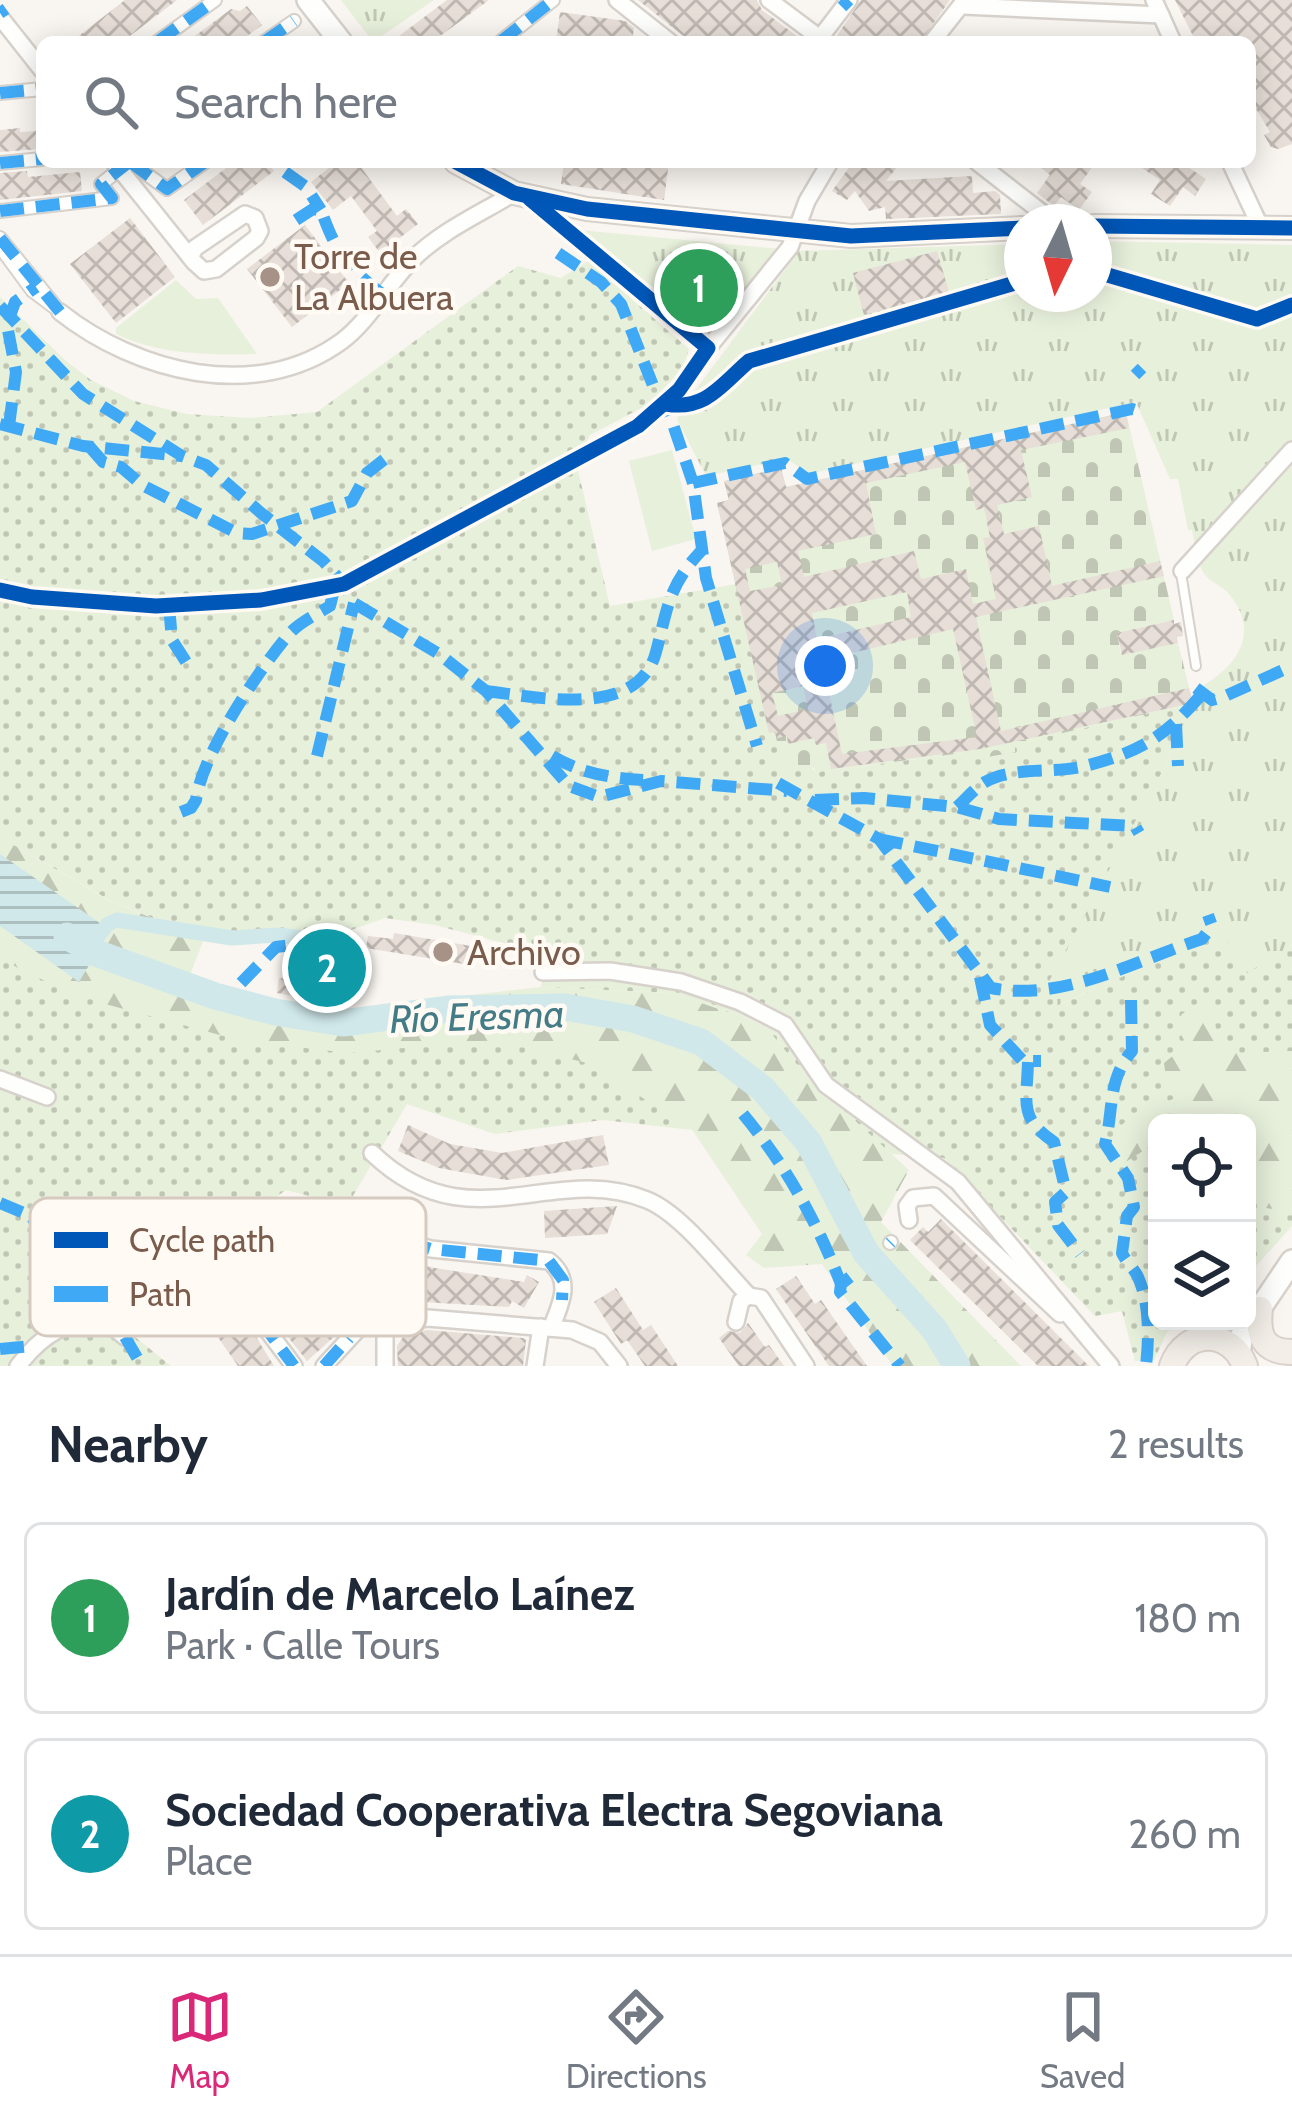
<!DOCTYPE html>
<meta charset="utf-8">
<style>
:root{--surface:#fff;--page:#f2f2f3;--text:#1f2937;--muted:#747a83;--line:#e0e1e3;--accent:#db2777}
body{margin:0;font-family:Cabin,sans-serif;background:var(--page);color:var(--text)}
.controls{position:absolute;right:36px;bottom:36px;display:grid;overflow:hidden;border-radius:18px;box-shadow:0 6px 30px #0003}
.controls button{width:108px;height:108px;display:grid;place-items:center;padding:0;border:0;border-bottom:3px solid var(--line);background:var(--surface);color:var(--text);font:60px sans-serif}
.compass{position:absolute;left:1004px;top:204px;width:108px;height:108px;border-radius:50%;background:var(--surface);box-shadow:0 6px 30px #0003;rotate:185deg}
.you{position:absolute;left:825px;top:666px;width:42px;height:42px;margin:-30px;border:9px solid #fff;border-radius:50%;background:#1a73e8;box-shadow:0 0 0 18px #1a73e833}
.badge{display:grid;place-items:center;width:78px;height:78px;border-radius:50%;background:var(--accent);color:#fff;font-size:39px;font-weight:700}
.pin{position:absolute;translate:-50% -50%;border:6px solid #fff;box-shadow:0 3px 12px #0006}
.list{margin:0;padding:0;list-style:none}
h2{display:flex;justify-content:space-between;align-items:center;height:156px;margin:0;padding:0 48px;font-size:51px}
h2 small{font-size:39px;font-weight:400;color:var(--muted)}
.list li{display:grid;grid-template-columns:78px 1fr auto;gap:36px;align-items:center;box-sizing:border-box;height:192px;margin:0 24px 24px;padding:0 24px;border:3px solid var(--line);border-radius:18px}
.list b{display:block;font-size:45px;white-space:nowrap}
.list p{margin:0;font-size:39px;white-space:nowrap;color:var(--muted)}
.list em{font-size:39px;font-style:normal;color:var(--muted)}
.icon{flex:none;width:66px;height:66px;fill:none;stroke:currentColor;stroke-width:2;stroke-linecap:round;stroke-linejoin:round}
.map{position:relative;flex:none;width:1292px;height:1366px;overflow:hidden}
.search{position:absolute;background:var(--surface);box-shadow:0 6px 30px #0003;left:36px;right:36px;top:36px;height:132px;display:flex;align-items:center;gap:30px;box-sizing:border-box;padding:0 42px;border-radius:18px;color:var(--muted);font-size:45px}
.sheet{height:588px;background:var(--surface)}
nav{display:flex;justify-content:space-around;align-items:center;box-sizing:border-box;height:168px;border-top:3px solid var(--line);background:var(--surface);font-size:33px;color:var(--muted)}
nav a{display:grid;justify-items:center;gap:6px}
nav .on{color:var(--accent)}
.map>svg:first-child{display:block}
.grass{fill:url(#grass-dots)}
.forest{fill:url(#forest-firs)}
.cemetery{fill:url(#cemetery-stones)}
.park{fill:url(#park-tufts)}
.garden{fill:#e7f0db}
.water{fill:url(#water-rules)}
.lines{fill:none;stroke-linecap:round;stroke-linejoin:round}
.canal{stroke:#d0e8ea;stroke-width:15}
.river{stroke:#d0e8ea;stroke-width:27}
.building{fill:url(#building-cross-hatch);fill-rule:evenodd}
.service-casing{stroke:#d7d1cb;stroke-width:12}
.pedestrian-casing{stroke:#d7d1cb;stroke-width:16}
.minor-casing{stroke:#d7d1cb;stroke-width:20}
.tertiary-casing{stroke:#d7d1cb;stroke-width:26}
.secondary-casing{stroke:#d9d2cb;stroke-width:26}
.primary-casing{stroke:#dad1cc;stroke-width:28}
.service{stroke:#fefefd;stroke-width:8}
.pedestrian{stroke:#fefefd;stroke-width:12}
.minor{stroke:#fefefd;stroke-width:15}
.tertiary{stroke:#fefefd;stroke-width:21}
.secondary{stroke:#fefefd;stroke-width:21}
.primary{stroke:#f3eee8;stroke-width:24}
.quiet{stroke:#3fa9f5;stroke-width:12;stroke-dasharray:24 12;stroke-linecap:butt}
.cycleway-casing{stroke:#fffaf3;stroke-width:22}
.cycleway{stroke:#0057b8;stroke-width:15}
.poi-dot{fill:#a69286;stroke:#fffaf3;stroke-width:4.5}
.labels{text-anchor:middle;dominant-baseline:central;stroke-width:9;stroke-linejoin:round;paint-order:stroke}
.poi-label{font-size:36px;fill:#7a5c4d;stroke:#fffaf3;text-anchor:start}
.water-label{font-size:39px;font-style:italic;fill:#437c86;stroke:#fffaf3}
.key{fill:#fffaf3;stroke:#d7cbc1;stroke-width:3}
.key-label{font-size:33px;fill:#7a5c4d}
</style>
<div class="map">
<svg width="1292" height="1366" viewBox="0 0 1292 1366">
<defs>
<pattern id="grass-dots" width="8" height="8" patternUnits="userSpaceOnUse" patternTransform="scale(3)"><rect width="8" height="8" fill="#e7f0db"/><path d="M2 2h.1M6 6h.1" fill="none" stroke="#c0c6b4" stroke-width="1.8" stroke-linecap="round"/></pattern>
<pattern id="forest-firs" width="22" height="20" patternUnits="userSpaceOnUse" patternTransform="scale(3)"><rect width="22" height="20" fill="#e7f0db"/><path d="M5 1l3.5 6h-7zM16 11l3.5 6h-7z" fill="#c0c6b4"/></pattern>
<pattern id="cemetery-stones" width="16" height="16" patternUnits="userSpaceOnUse" patternTransform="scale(3)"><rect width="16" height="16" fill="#e7f0db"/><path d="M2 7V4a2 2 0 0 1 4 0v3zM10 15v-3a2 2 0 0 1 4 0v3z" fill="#c0c6b4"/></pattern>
<pattern id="park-tufts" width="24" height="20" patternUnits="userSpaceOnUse" patternTransform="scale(3)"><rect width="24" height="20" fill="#e7f0db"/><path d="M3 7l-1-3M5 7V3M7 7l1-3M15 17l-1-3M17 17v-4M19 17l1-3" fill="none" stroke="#c0c6b4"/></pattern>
<pattern id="water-rules" width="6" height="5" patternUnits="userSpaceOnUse" patternTransform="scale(3)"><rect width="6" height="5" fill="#d0e8ea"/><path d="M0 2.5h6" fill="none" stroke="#aebfc0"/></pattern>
<pattern id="building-cross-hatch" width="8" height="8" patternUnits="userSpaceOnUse" patternTransform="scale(3)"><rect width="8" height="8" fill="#e6ded7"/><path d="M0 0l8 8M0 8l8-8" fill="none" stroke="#bfb7b1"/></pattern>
</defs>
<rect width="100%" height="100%" fill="#f9f5f0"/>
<g class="grass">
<path d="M588 261 689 349 683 368 649 404 590 435 576 462 610 606 736 584 770 733 775 732 816 772 971 752 994 757 1014 744 1193 703 1057 1006 1221 932 1247 972 1292 945V1226L1247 1276V1123H1157V1321H1187L1167 1332 1154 1360 1135 1361 1122 1311 1095 1316 944 1158 891 1154 808 1078 764 1025 673 993 541 987 545 954 435 925 385 918 331 937 234 944 204 939 111 901 0 837V297L66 361 91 380 134 401 187 414 250 418 317 412 518 266 561 278Z"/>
<path d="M0 899 215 996 343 1023 450 1009 809 1143 603 1120 495 1134 407 1104 347 1206 286 1190 165 1275 124 1328 171 1366H0Z"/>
</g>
<g class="forest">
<path d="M0 837 110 901 204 939 188 980 244 999 290 1008 355 1013 357 1008 541 987 673 993 764 1025 808 1078 909 1170 881 1222 1021 1366H893L822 1264 764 1268 746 1255 762 1234 693 1131 591 1064 493 1040 349 1053 242 1041 98 1002 26 973 0 957Z"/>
<path d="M1196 1007H1211L1216 1029 1229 1053 1292 1051V1212L1260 1207 1258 1200 1247 1194V1123H1157V1142L1121 1165 1107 1152C1115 1118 1146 1108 1176 1098L1166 1078 1164 1063 1180 1050 1184 1040 1176 1025 1182 1014Z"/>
</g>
<path class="cemetery" d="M1126 412 1174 620 1117 633 1121 654 1178 643 1193 703 1015 744V752L972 760 970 752 816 772 814 768 784 770 775 733H769L717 503 729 500 724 481 781 468 786 487Z"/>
<g class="park">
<path d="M341 0H434L373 42Z"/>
<path d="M579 230 780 249 720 328 710 330 695 326Z"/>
<path d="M1094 241 1292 245V945L1247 973 1221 933 1056 1006 1047 985 1164 768 1193 703V691C1232 672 1265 635 1228 593 1222 586 1212 583 1206 576 1197 566 1195 543 1192 530H1188L1178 479H1170L1136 402 809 474 787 459 706 476 677 419 682 408 799 251 1022 244V294H1094Z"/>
</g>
<g class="garden">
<path d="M176 280 196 299 218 298 257 354C211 355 159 355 116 334V328Z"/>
<path d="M672 450 696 539 652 551 629 461Z"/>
</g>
<path class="water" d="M0 854 110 930 79 982 0 926Z"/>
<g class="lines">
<path class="canal" d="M94 941 108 924 117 920 232 938 278 935 351 944"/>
<path class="river" d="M67 936 96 953 215 996 275 1012 343 1023 450 1009 565 1007 633 1019 701 1042 763 1089 809 1143 866 1253 934 1329 957 1366"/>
</g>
<g class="building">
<path d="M125 0H177L122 42H71Z"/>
<path d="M447 0H489L432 42H391Z"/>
<path d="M638 0H757L762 10 805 42H691Z"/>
<path d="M861 0H950L920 42H837L836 37Z"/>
<path d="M1175 0H1292V144L1278 149 1271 147 1264 135 1270 132 1250 99V42H1196Z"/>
<path d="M247 6 262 25 239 42H187L231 9 240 11Z"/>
<path d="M560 12 625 21 634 28 632 42H556Z"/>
<path d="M20 128V132L39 131 40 149 0 152V130Z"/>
<path d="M234 162H267L274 171 203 225 184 200Z"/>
<path d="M326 162H357L397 216 406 209 418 224 380 253 368 237 377 231 351 196 333 210 311 182 330 167Z"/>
<path d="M564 162 642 165V162H669L664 200 561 184Z"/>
<path d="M853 162H901L886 181 972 176 973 193 995 191 1000 195 1001 214 886 219 885 207 869 211 855 191 847 200 832 191Z"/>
<path d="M1033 162H1060L1069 168 1073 162H1096L1080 184 1092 192 1079 210 1061 197 1054 206 1037 193 1050 175Z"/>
<path d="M1133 162H1191L1188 167 1206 179 1195 196 1183 187 1170 206 1151 194 1160 180Z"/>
<path d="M27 171 28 177 80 172 82 191 0 200V173Z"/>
<path d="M130 218 175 277 116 323 70 264Z"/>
<path d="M305 225 349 283 292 327 247 269Z"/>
<path d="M937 251 949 292 864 315 853 273Z"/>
<path d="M1126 412 1129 428 1021 450 1032 497 997 505 1004 534 1039 526 1052 586 1160 561 1164 576 976 617 1001 731 1189 688 1193 703 980 749 831 769 826 743 816 745 814 738 788 744 787 736 777 738 775 732 769 733 717 503 729 500 724 481 781 468 786 487ZM965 462 976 510 984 508 990 537 983 538 996 599 973 604 966 569 921 579 914 551 804 577 798 551 876 534 866 483ZM777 562 782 585 750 591 745 569ZM907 592 911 617 817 639 812 613ZM953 629 977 737 842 754 822 660ZM803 686 808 709 778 716 772 693Z"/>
<path d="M1174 620V624L1181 622 1183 636 1177 637 1178 643 1122 655 1117 633Z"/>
<path d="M394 933 471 946 469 961 464 964 366 948 368 936 393 939Z"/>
<path d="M301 947 359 957 353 994 349 993 347 1005 277 993 279 978 295 980Z"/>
<path d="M408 1125 450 1144 502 1153 603 1135 609 1165 506 1180 439 1168 398 1151Z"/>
<path d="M617 1206 607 1234 545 1238 544 1211Z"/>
<path d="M941 1219 1089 1366H1038L910 1240 923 1227 928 1232Z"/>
<path d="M340 1246 435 1268 524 1282 527 1275 539 1282 524 1308 512 1301 509 1307 404 1301 331 1278 328 1273Z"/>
<path d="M289 1270 301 1280 295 1285 335 1336 307 1361 273 1318 267 1287Z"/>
<path d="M219 1276 239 1309 274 1366H238L197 1307 191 1283Z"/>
<path d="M796 1276 815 1304 821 1300 867 1366H829L776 1289Z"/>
<path d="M616 1288 643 1330 651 1325 678 1366H645L627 1340 621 1344 594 1302Z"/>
<path d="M748 1323 765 1347 769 1345 784 1366H739L719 1338 728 1331 740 1333Z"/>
<path d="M427 1330 523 1338 526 1340 523 1366H398L397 1346 403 1337Z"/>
</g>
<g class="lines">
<g class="service-casing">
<g id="service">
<path d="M0 250 31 292 55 310"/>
<path d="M1181 573 1196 666"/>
</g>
</g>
<g class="pedestrian-casing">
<g id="pedestrian">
<path d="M157 42 215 0"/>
<path d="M264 42 294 21"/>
<path d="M500 42 553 0"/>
<path d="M0 93 42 89"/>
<path d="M130 162 167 189 205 162"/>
<path d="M0 163 42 159"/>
<path d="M0 211 112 198 101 184 129 162"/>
<path d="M0 238 60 312"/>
<path d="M593 251 692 335"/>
<path d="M0 590 32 597 156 606 261 600 344 584 638 426 679 390 708 348"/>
<path d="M890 1243 891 1242"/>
</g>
</g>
<g class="minor-casing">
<g id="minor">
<path d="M617 0 670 42"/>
<path d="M769 0 825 42"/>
<path d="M1154 0 1173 42"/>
<path d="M963 6 1161 15"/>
<path d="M0 17 42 70"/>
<path d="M820 38 849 0"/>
<path d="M932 42 965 0"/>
<path d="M114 162 194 262 204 271 216 269 256 238 260 231 255 218 245 214 195 248 191 256"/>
<path d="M977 162 1054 222"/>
<path d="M1230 162 1261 228"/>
<path d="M533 201 593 251"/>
<path d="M60 312C136 372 256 404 342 341 371 319 388 283 414 258 443 230 480 214 514 193"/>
<path d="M692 335 708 348 790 247 807 201 830 162"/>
<path d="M1182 571 1292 450"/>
<path d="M543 972 610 971 681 982 740 1002 785 1025 826 1085 958 1182 1111 1366"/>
<path d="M0 1079 47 1097"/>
<path d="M372 1153C469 1246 551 1161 647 1200 682 1214 722 1268 749 1296"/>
<path d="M909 1220 907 1206 913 1198 934 1196 1060 1314"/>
<path d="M338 1221 431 1249 549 1261C573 1280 561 1304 551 1328"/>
<path d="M247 1250 262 1323 294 1366"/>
<path d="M316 1264 314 1273 353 1334"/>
<path d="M736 1322 741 1301 749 1296 761 1298 806 1366"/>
<path d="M18 1366C40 1337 68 1316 106 1321L125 1337"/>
<path d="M324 1366 360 1327 428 1318 572 1330 600 1342 619 1366"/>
<path d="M385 1366V1322"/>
<path d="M535 1366 541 1327"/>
</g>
</g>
<g class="tertiary-casing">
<g id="tertiary">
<path d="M308 0 341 42"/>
<path d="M456 162 514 193 587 209 851 236 1022 228"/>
<path d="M1094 226 1292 228"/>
</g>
</g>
<g class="secondary-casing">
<path id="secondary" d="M1239 1353 1242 1335 1292 1261"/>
</g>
<g class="primary-casing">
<g id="primary">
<path d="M1260 1309C1257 1335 1263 1352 1292 1352"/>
<path d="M1172 1366C1186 1328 1231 1329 1245 1366"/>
</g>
</g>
<use href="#service" class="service"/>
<use href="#pedestrian" class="pedestrian"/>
<use href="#minor" class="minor"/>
<use href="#tertiary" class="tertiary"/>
<use href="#secondary" class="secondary"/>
<use href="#primary" class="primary"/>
<g class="quiet">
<path d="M842 7 849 0"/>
<path d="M0 13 6 9"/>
<path d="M157 42 215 0"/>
<path d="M264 42 294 21"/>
<path d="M500 42 553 0"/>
<path d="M0 93 42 89"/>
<path d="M130 162 167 189 205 162"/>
<path d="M0 163 42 159"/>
<path d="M285 172 306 187 321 210"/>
<path d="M0 211 112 198 101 184 129 162"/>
<path d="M296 220 313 209 321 210C336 252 346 266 382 294"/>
<path d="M0 238 60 312"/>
<path d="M558 253 601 282 621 304 654 388 666 404 693 483 706 578 757 746"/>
<path d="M0 306 83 394 182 456 206 465 261 513 323 561 344 584 354 603 439 654 486 691 569 786 599 797 661 781 787 791"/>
<path d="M1135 375 1142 368"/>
<path d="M0 424 83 446 182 456"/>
<path d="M9 426 16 372 7 325 15 302 36 287"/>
<path d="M89 446 103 462 121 467 142 485 237 533 252 534 352 501 367 473 386 458 388 449"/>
<path d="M693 483 785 463 807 479 1132 409 1138 411"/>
<path d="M169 606 172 640 188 665"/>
<path d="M1196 688 1212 700 1223 697 1292 666"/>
<path d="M486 691C538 697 638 720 656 652 668 607 668 586 702 550"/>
<path d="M1176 724 1178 766"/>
<path d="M317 756 354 603"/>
<path d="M552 756C580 773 610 778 643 780"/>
<path d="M778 783 879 839 991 988C1063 1002 1134 961 1202 939L1212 926 1208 915"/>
<path d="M815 800 864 798 957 807 999 819 1135 826 1139 833"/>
<path d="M957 807C966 799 975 788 985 782 1013 766 1054 774 1085 766 1140 752 1165 737 1201 695"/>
<path d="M181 812 191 808 196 800C202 754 259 669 290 633 300 622 317 614 330 606L335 586"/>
<path d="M879 839 1110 887"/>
<path d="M980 977 990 1025 1023 1061H1041"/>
<path d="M241 983 276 947 299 944 367 954"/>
<path d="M1131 1000 1132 1051C1107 1080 1114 1109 1105 1144L1128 1178 1134 1207 1127 1216 1122 1253C1126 1262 1134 1268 1138 1277 1150 1304 1149 1338 1146 1366"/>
<path d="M1028 1062C1027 1102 1018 1118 1054 1142L1066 1192 1055 1202 1058 1225 1080 1254"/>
<path d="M743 1114C787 1167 816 1220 841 1284"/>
<path d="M0 1203 31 1216 69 1276C85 1288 82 1303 82 1322"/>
<path d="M338 1221 431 1249 549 1261 563 1280 562 1300"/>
<path d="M890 1243 891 1242"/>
<path d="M247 1250 262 1323 294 1366"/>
<path d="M316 1264 314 1273 349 1328"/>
<path d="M850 1277 841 1284 840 1292 900 1366"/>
<path d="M92 1320 121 1277 136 1266 137 1256 168 1233"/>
<path d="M125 1337 142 1366"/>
<path d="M0 1349 33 1346"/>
<path d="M324 1366 349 1338"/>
</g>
<g class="cycleway-casing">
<g id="cycleway">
<path d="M456 162 514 193 587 209 851 236 1022 228"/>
<path d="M1094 226 1292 228"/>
<path d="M1094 271 1257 319 1292 305"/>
<path d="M666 404C706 411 722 384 749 361L1022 281"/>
<path d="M0 590 32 597 156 606 261 600 344 584 638 426 679 390 708 348 530 199"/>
</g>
</g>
<use href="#cycleway" class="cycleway"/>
</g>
<g class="poi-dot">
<circle cx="270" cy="277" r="12"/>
<circle cx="443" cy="952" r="12"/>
</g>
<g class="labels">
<g class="poi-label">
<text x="294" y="256">Torre de<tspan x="294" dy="41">La Albuera</tspan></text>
<text x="467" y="952">Archivo</text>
</g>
<g class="water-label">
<text transform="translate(477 1016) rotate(-2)">Río Eresma</text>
</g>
</g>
<rect x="30" y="1198" width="396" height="138" rx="18" class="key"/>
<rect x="54" y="1232" width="54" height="16" fill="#0057b8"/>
<rect x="54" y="1286" width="54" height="16" fill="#3fa9f5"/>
<g class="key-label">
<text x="129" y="1252">Cycle path</text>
<text x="129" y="1306">Path</text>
</g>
</svg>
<div class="controls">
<button><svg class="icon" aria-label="locate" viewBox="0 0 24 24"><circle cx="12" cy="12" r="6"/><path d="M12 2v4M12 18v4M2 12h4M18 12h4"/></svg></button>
<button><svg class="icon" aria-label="layers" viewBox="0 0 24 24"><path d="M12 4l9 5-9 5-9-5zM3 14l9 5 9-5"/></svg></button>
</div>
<svg class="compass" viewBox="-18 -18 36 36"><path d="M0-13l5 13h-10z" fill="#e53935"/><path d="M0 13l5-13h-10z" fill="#747a83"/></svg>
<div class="you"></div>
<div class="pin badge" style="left:699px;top:288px;background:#2e9e5b">1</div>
<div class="pin badge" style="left:327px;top:968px;background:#0f9aa8">2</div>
<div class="search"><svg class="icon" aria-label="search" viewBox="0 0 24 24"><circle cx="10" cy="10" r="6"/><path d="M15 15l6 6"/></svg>Search here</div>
</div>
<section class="sheet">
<h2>Nearby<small>2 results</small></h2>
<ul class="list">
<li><span class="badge" style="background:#2e9e5b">1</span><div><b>Jardín de Marcelo Laínez</b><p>Park · Calle Tours</p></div><em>180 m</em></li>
<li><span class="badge" style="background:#0f9aa8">2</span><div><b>Sociedad Cooperativa Electra Segoviana</b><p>Place</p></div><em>260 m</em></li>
</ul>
</section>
<nav>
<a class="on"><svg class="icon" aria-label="map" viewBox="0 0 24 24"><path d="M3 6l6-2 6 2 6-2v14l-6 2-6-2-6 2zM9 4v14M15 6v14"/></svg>Map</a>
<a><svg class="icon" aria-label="directions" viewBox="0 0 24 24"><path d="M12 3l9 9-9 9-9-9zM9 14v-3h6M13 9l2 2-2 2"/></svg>Directions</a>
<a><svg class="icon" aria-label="saved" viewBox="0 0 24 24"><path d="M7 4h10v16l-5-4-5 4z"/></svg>Saved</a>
</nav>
